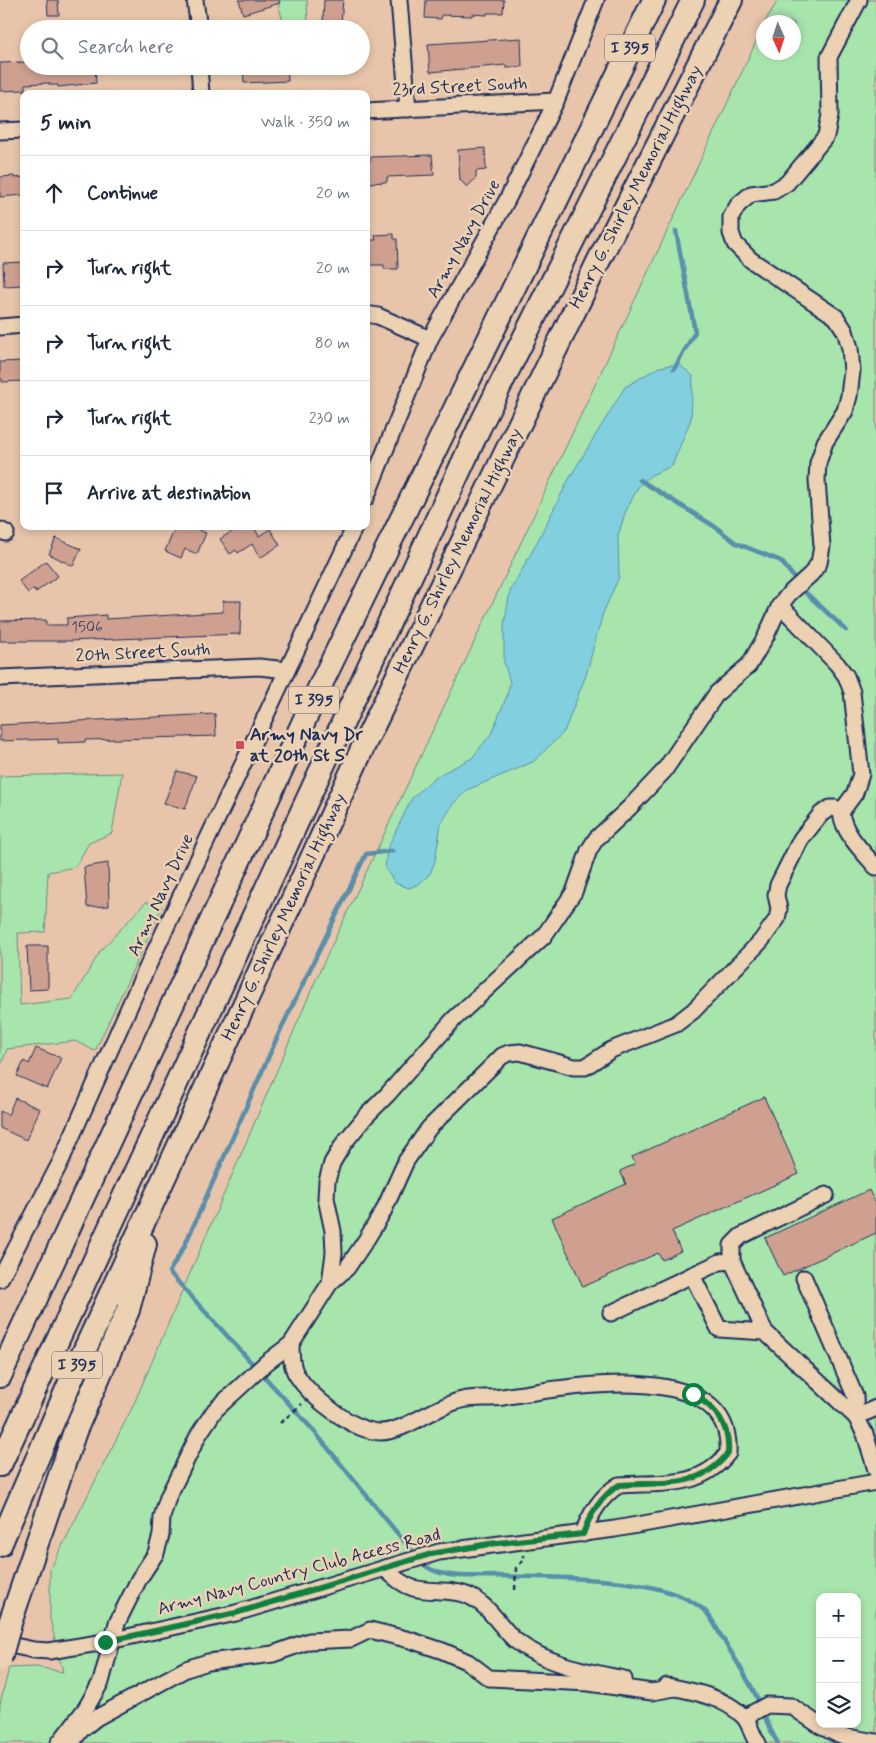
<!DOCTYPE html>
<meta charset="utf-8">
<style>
:root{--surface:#fff;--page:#f6f6f7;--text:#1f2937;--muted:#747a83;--line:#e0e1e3}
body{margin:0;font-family:Mynerve,sans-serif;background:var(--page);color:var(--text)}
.controls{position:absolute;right:15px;bottom:15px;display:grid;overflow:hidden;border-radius:10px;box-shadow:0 2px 8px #0003}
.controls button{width:45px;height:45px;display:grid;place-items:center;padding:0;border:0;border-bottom:1px solid var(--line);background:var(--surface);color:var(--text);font:25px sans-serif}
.compass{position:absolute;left:756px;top:15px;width:45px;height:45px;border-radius:50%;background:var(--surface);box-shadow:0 2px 8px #0003;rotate:177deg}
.stop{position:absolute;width:15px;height:15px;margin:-11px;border:4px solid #0b8043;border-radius:50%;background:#fff}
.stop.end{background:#0b8043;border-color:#fff;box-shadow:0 1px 5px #0008}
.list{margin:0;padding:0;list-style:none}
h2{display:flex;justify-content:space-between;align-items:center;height:65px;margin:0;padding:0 20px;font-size:21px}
h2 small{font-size:16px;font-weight:400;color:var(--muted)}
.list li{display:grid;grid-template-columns:32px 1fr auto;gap:15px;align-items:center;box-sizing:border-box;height:75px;padding:0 20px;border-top:1px solid var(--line)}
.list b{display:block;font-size:19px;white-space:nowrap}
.list em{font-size:16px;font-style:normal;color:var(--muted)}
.icon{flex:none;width:28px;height:28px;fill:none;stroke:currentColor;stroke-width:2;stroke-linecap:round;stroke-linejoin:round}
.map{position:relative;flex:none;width:876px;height:1743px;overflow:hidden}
.search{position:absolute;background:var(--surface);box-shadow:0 2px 8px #0003;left:20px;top:20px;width:350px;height:55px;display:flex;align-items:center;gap:12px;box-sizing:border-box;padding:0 18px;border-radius:28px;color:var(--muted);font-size:19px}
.panel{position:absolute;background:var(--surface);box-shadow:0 2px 8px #0003;left:20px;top:90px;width:350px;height:440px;border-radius:10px}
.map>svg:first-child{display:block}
.green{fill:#a8e5ac;stroke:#628a85;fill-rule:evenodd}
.water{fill:#81cfdf;stroke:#588fab}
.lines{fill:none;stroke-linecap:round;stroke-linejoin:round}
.stream{stroke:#588fab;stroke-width:4.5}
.building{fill:#cfa090;stroke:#1b2f5e}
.minor-casing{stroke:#1b2f5e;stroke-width:19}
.highway-casing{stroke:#1b2f5e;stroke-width:26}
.path{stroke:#1b2f5e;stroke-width:2.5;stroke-dasharray:5 4;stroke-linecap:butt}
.minor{stroke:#ecd1b3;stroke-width:15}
.highway{stroke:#ecd1b3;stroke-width:22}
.highway-bridge-casing{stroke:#1b2f5e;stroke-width:26;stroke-linecap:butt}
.highway-bridge{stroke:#ecd1b3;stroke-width:22}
.route{stroke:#0b8043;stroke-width:6}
.poi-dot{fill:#d1495b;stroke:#ecd1b3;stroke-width:2}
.labels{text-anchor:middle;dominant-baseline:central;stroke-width:5;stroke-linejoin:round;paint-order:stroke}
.number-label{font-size:15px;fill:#484b6a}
.shield{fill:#ecd1b3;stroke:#5a6078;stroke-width:1}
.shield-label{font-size:16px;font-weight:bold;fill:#1b2f5e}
.street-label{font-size:18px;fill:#1b2f5e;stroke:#ecd1b3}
.poi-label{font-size:18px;font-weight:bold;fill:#1b2f5e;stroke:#ecd1b3;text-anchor:start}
</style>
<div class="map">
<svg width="876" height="1743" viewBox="0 0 876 1743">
<rect width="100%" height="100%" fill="#e8c5aa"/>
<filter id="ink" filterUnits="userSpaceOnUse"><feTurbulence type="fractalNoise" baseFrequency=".02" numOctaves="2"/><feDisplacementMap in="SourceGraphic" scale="10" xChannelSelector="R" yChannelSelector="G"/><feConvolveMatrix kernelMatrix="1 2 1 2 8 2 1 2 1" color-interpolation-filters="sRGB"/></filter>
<g filter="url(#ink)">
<g class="green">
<path d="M277 0H307L308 25 293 29 284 25Z"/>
<path d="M778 0H876V1743H0V1704L9 1668 37 1667 63 1672 50 1619V1570L133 1406 317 977 763 27 764 52H794V22H765ZM820 1597H857V1724H820Z"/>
<path d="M122 773 112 833 89 843 75 867 48 872 45 932 18 933 20 1005 72 999 101 950 146 902 162 907 95 1051 75 1041 7 1049 0 1068V776Z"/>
</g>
<path class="water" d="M679 364 693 376 691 419 672 466 651 475 638 487 625 513 618 536 619 577 603 613 586 675 564 732 533 762 467 790 453 804 441 824 435 861 430 874 419 884 409 888 395 883 385 868 387 849 412 798 435 777 472 758 491 734 507 696 510 682 504 663V625L510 591 534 548 570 477 625 387 659 367Z"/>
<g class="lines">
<g class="stream">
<path d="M674 369 695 332 676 231"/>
<path d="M640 480 717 528 736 543 781 561 806 593 846 630"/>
<path d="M392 851 366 854 280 1031 184 1247 169 1272 313 1430 416 1556"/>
<path d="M421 1562C437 1580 474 1576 497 1576 551 1578 663 1574 704 1610 712 1617 717 1630 723 1639 735 1659 749 1680 759 1702 765 1716 769 1730 778 1743"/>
</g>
</g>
<g class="building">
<path d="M47 0H58L59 15H48Z"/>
<path d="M239 0H279L280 3 243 14Z"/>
<path d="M324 0H343L341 23 323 22Z"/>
<path d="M426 0H504L503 13H487V15L472 14V16L441 15V19L425 18Z"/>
<path d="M521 38 522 67 506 68V65L430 72 428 44Z"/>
<path d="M29 62V66H95L96 83 58 87V85H50L49 83 25 84V90L0 91V63Z"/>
<path d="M243 66H287L288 81 244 83Z"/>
<path d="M485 148 486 170 476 171V178L467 187 460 180 458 150Z"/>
<path d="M432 155 434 175 387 177V182L366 183V162L370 161V157Z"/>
<path d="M14 176V178L24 177V195L0 197V177Z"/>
<path d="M394 234V239H397L398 269H384V265H366L367 240H376L375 235Z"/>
<path d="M24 262V285L4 286 3 263Z"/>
<path d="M24 361V381L2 382V379H0V362Z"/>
<path d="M176 526H190L206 533 197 554 185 549 181 558 165 551Z"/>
<path d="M241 526H253L259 536 270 529 280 545 260 558 252 544 238 553 236 550 230 554 220 539Z"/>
<path d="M56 538 81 549 73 566 49 554Z"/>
<path d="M46 561 58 576 36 592 34 589 28 593 19 581Z"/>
<path d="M223 601H241L240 634 68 641H0V621L46 620V625H67V618L106 615V619L223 612Z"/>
<path d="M215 714 216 736 85 740V742L58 743V739L0 741V725Z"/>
<path d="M177 771 197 776 185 809 164 803Z"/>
<path d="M108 863 109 906 87 907 84 867Z"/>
<path d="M27 946H48V989L29 990Z"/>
<path d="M36 1048 61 1058 47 1089 17 1076 24 1061 29 1064Z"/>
<path d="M764 1097 799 1174 672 1231 681 1251 662 1260 658 1253 583 1287 552 1218 626 1184 620 1171 635 1164 632 1157Z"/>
<path d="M15 1098 40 1109 26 1140 0 1128V1111L8 1115Z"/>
<path d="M869 1190 876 1205V1233L783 1276 765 1238Z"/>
</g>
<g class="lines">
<g class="minor-casing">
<g id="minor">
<path d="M195 0 199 29"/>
<path d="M399 0 408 109"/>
<path d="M199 66 201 94"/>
<path d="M366 111 556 101"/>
<path d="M0 131 24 130"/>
<path d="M366 314 378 316 430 339"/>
<path d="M0 327 24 325"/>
<path d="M366 498 430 339 507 200 556 101 596 0"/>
<path d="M0 530 6 533"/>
<path d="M780 605 837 664 846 676 852 692 861 774 855 793 841 812C843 833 863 852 876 867"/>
<path d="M0 678 259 667 287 670"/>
<path d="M692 1275 719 1329 765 1332 856 1417 865 1434 876 1470"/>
<path d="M804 1278 855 1396 856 1417 876 1408"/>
<path d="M0 1279 60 1163 138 987 355 526"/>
<path d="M330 1283 347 1268 366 1240 383 1212 406 1161 429 1128 502 1056 509 1053 520 1052 574 1067H585L611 1050 676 1024 693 1011 761 941 777 919 779 909 776 895 778 885 801 839 821 814 830 808H835L841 812"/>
<path d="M611 1313 720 1262 732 1261"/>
<path d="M765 1332 732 1261V1245L741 1236 826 1195"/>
<path d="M291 1344C291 1354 291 1365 296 1374 310 1397 354 1432 381 1432 404 1432 437 1405 462 1400 475 1397 490 1399 503 1397 561 1388 734 1354 728 1453 700 1490 660 1482 619 1485 602 1495 589 1515 583 1534"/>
<path d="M384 1568C393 1576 401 1584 413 1588 430 1593 452 1588 469 1596 489 1605 500 1627 516 1641 545 1664 589 1672 624 1679"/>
<path d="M0 1643 34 1650 49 1651 105 1642 236 1613 439 1552 615 1529 876 1482"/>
<path d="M667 1686C692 1691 724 1697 743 1716 751 1723 751 1736 758 1743"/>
<path d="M745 1717 767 1705 791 1706 822 1727 841 1736 876 1742"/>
<path d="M72 1742 81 1730 96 1718 186 1669 208 1662 273 1654 309 1641 351 1639 370 1630 410 1640 443 1651 468 1662 489 1678 589 1683 652 1692 675 1688"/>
<path d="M59 1743 86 1708 101 1682 117 1623 139 1579 156 1553 161 1535 162 1517 168 1497 199 1434 215 1410 266 1363 291 1344 330 1283 334 1253 333 1231 326 1198 327 1181 332 1163 344 1143 366 1116 387 1095 454 1019 544 936 574 892 589 850 596 839 629 808 664 771 717 693 749 665 766 636 780 605 789 594 811 574 819 563 822 546 817 480 818 463 825 442 845 411 849 396 852 371 850 348 845 331 836 317 751 260 735 244 731 233V217L738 205 751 194 774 191 787 183 826 136 830 115 829 57 859 0"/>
</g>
</g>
<g class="highway-casing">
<g id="highway">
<path d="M0 1376 322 682 654 0"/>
<path d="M0 1465 480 426 693 0"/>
<path d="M0 1545 74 1373 364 745 599 260 731 0"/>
<path d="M10 1623 75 1431 128 1310 145 1244"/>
</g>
</g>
<g class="path">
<path d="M280 1423 302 1404"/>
<path d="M515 1590 516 1568 524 1560V1555"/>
</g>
<use href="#minor" class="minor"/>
<use href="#highway" class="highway"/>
<g class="highway-bridge-casing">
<path id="highway-bridge" d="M0 1659 10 1623"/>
</g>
<use href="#highway-bridge" class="highway-bridge"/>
</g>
</g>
<g class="lines" filter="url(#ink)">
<path class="route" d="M105 1642 236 1613 431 1554 489 1544 583 1534C589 1516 602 1495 619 1485 660 1482 700 1490 728 1453 730 1425 717 1409 693 1394"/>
</g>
<rect class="poi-dot" x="235" y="740" width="10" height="10" rx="2.5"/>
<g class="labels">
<g class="number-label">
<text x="87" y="628">1506</text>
</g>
<g class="shield">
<rect x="605" y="34.5" width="50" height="27" rx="4"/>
<rect x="289" y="686.5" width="50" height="27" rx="4"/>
<rect x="52" y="1351.5" width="50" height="27" rx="4"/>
</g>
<g class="shield-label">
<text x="630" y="48">I 395</text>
<text x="314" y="700">I 395</text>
<text x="77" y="1365">I 395</text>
</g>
<g class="street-label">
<text transform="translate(460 87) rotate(-3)">23rd Street South</text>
<text transform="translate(636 187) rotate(-63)">Henry G. Shirley Memorial Highway</text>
<text transform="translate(464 239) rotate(-61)">Army Navy Drive</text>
<text transform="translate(458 551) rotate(-64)">Henry G. Shirley Memorial Highway</text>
<text transform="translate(143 653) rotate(-3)">20th Street South</text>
<text transform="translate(161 895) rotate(-65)">Army Navy Drive</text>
<text transform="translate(284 917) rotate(-65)">Henry G. Shirley Memorial Highway</text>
<text transform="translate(299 1572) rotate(-15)">Army Navy Country Club Access Road</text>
</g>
<g class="poi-label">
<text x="250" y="735">Army Navy Dr<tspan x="250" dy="21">at 20th St S</tspan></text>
</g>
</g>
</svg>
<div class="controls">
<button>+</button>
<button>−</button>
<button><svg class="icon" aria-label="layers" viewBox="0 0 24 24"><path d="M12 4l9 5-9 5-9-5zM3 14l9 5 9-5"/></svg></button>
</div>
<svg class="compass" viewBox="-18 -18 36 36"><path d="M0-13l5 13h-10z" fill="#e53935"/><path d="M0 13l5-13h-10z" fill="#747a83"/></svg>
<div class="stop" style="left:693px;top:1394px"></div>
<div class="stop end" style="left:105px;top:1642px"></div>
<div class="search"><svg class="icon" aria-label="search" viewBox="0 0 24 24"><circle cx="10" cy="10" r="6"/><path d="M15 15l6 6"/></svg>Search here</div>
<section class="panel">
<h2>5 min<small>Walk · 350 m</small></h2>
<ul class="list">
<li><svg class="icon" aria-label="ahead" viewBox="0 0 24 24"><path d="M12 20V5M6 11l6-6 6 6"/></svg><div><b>Continue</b></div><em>20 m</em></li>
<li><svg class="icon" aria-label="right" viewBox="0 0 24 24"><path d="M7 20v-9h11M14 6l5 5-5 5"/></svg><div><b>Turn right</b></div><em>20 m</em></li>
<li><svg class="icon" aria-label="right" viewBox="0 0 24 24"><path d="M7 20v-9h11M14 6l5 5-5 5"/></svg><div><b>Turn right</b></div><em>80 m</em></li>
<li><svg class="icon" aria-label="right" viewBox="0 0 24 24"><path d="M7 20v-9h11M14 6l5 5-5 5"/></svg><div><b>Turn right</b></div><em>230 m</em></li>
<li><svg class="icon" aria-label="arrive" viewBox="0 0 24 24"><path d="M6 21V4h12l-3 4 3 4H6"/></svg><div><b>Arrive at destination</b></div></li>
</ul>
</section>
</div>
